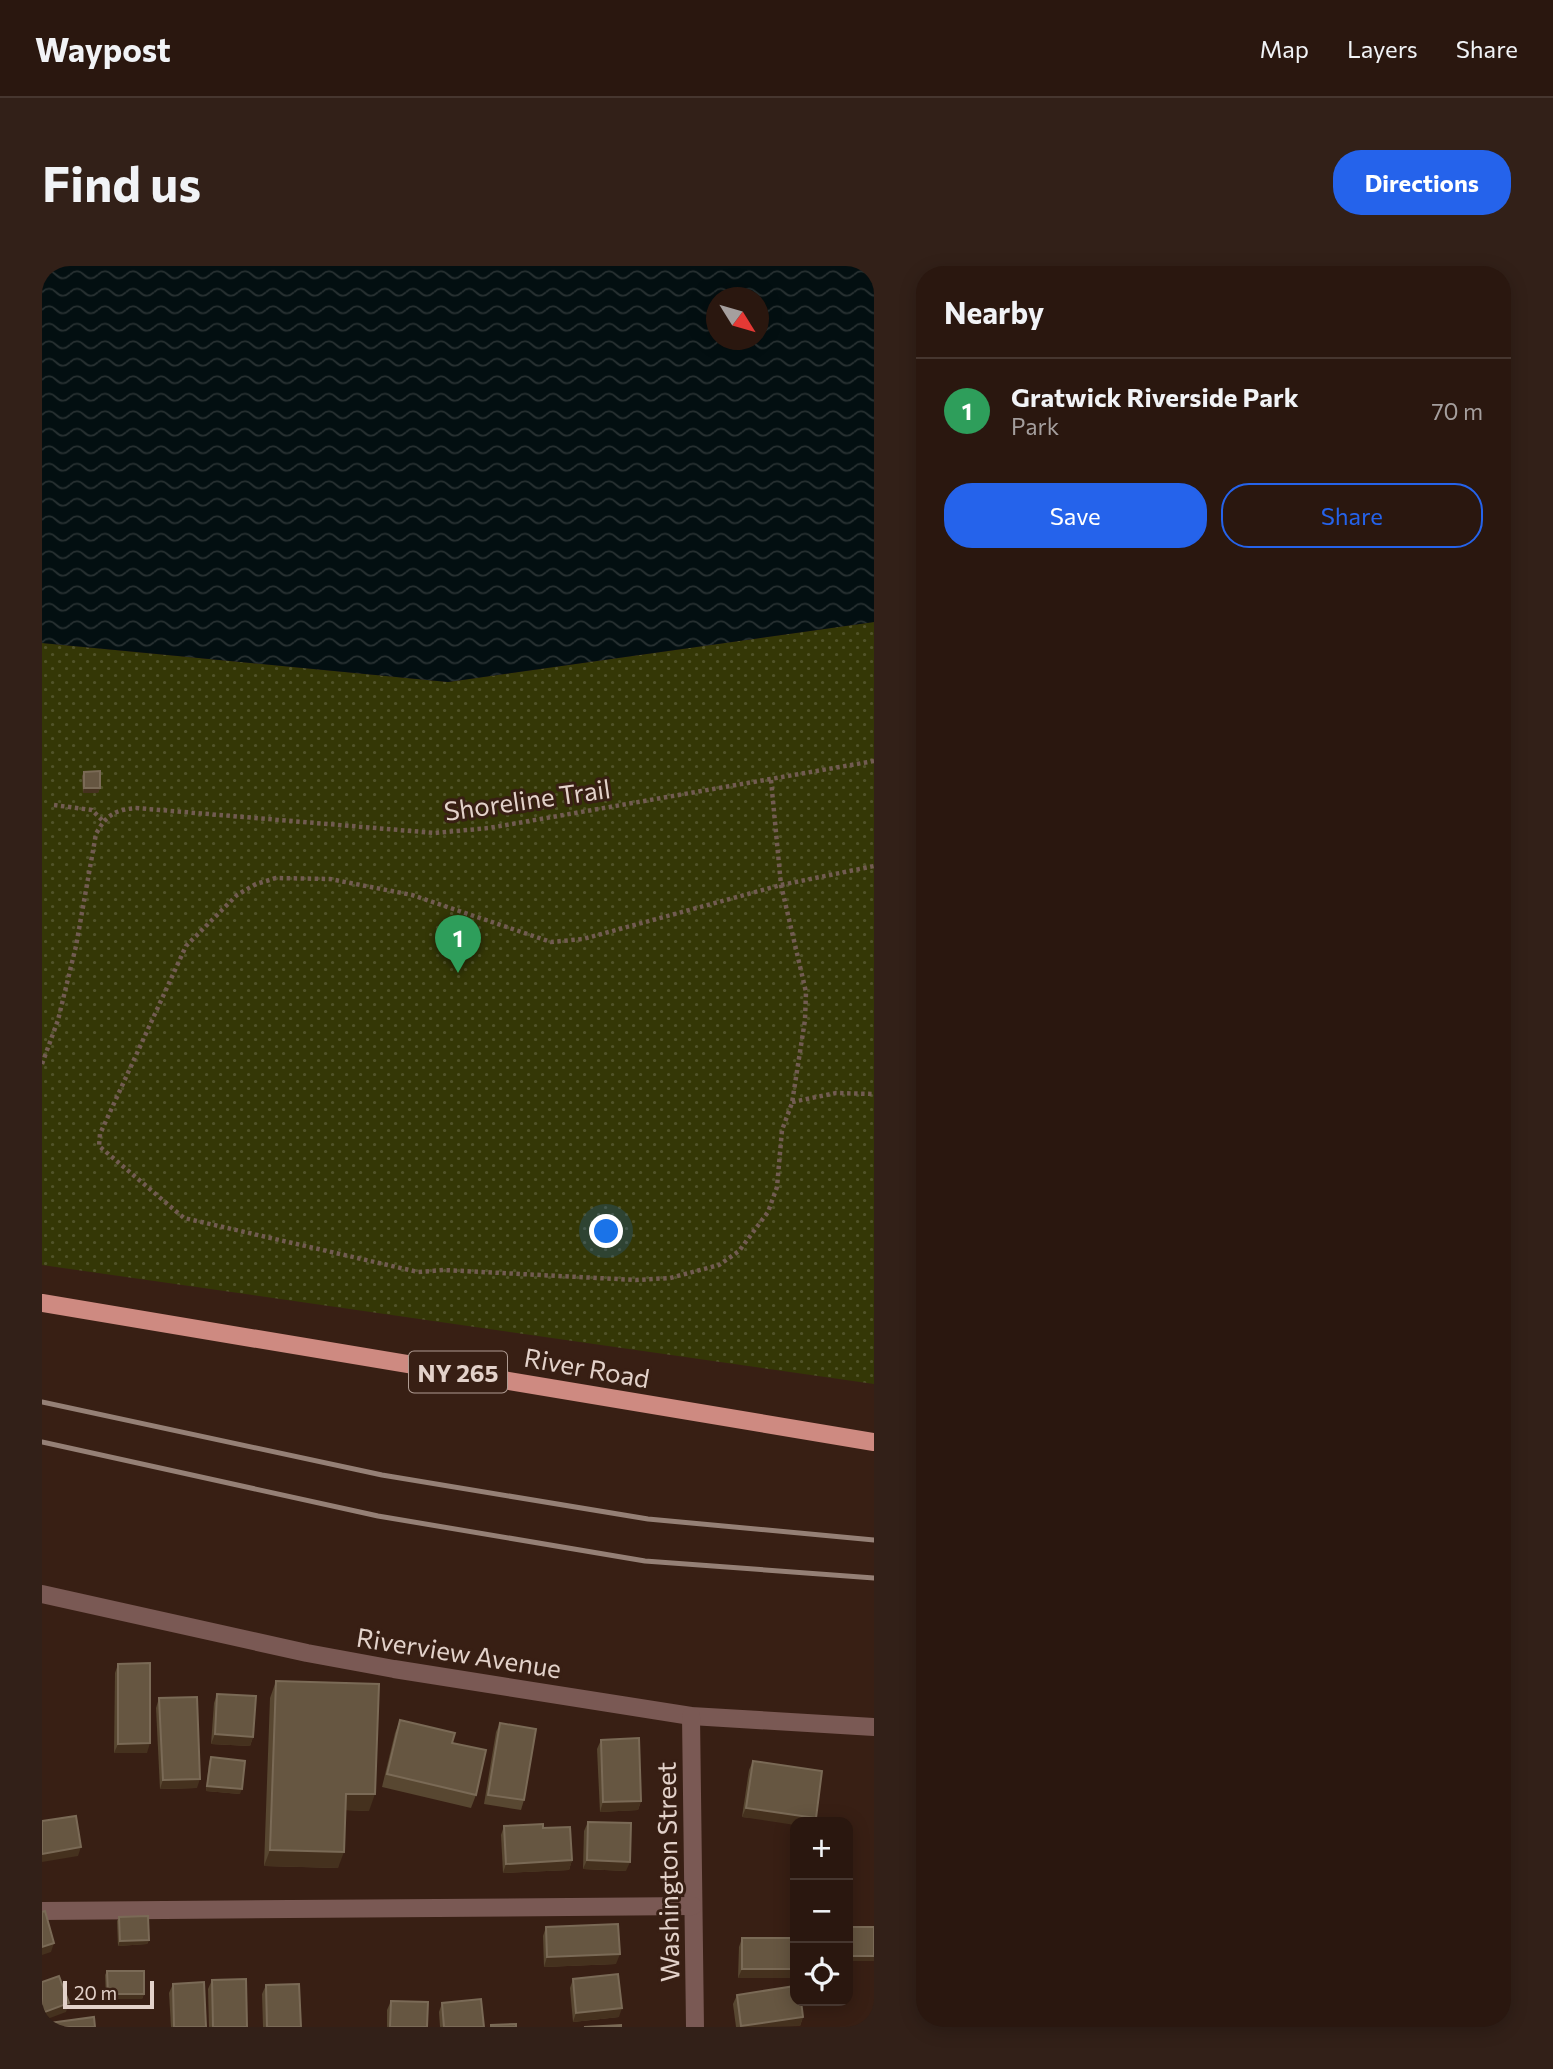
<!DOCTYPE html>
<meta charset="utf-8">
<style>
:root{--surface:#2a170f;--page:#322018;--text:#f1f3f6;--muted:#a59f9e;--line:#46362f;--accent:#2563eb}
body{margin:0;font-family:Commissioner,sans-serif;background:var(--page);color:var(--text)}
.controls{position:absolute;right:21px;bottom:21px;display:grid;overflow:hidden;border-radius:14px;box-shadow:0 4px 18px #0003}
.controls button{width:63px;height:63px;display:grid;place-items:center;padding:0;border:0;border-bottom:2px solid var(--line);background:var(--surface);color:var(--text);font:35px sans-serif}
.compass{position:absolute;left:664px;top:21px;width:63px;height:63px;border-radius:50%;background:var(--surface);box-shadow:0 4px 18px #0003;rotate:127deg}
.scale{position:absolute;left:21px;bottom:18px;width:91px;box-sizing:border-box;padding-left:7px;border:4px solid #e3d2ca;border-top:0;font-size:19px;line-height:24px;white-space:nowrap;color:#e3d2ca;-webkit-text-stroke:5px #381f14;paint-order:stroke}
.you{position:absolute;left:565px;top:966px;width:24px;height:24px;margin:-18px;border:5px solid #fff;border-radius:50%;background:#1a73e8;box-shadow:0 0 0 10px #1a73e833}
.badge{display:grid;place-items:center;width:46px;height:46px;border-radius:50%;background:var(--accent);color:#fff;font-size:23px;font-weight:700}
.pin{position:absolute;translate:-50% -58px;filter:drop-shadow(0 2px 4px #0008)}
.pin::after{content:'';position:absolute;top:37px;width:24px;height:21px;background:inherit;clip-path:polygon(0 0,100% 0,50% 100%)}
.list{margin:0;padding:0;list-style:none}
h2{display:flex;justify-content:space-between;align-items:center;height:91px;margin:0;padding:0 28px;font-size:30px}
h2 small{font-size:23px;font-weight:400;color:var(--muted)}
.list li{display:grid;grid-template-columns:46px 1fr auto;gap:21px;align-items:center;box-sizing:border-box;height:105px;padding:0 28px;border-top:2px solid var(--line)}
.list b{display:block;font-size:26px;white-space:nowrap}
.list p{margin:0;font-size:23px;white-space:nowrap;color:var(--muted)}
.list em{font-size:23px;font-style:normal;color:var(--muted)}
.actions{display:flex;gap:14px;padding:21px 28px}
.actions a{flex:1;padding:16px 0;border:2px solid var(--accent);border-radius:28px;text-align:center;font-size:24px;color:var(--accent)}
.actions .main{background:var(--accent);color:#fff}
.icon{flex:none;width:38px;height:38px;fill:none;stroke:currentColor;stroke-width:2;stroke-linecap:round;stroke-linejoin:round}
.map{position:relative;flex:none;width:832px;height:1761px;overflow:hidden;border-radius:28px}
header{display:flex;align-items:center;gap:42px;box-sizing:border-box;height:98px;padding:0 35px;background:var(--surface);border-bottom:2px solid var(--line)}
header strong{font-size:33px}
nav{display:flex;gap:38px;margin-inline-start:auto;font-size:24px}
.intro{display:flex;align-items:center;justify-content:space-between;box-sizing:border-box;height:168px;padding:0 42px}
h1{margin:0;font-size:49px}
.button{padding:18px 32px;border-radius:28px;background:var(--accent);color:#fff;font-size:24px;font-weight:700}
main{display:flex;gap:42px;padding:0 42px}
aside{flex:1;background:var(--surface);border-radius:28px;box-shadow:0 4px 18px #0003}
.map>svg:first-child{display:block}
.park{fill:url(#park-dots)}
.water{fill:url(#water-waves);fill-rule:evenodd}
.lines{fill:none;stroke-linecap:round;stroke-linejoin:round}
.path{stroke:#725c52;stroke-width:4.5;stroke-dasharray:3.5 3.5;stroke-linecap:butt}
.minor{stroke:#7a5954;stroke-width:18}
.major{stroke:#ce8a81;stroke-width:18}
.rail{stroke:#958076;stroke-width:5}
.wall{fill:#584731}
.shaded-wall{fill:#45311e}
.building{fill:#665641;stroke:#7a6a56;stroke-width:2}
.labels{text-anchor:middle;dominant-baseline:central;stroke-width:6;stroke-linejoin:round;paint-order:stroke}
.shield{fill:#381f14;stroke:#b09c93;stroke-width:2}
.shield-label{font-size:24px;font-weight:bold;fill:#e3d2ca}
.street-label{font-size:26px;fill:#e3d2ca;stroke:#381f14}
</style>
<header>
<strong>Waypost</strong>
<nav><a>Map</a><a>Layers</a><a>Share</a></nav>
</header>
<div class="intro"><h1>Find us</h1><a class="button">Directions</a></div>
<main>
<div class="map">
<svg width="832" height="1761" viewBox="0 0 832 1761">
<defs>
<pattern id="park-dots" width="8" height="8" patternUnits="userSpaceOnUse" patternTransform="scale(1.75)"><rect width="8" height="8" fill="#343706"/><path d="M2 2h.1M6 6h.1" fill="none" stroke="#515329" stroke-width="1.8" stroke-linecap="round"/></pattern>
<pattern id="water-waves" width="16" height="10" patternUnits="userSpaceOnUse" patternTransform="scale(1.75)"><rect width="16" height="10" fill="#030f11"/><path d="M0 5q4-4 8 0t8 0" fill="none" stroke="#283132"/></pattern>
</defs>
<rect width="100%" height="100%" fill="#381f14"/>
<path class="park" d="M832 356V1118L0 999V377L406 416Z"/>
<path class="water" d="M0 0H832V356L406 416 0 377ZM674 32H716V74H674Z"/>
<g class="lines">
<g class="path">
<path d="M729 514 739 619 764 726 763 754 750 837 740 864 735 921 726 946 697 985 677 999 628 1012 594 1014 402 1004 376 1006 142 952 57 880 58 868 144 680 195 629 214 618 234 612 288 613 370 629 509 676 541 673 739 619 832 600"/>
<path d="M12 539 50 544 61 555"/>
<path d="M0 798 16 754 34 680 54 568C64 549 73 544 94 542L393 567 447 562 832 495"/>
<path d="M750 836 794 827 832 828"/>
</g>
<g class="minor">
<path d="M0 1328 265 1387 352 1403 649 1450 832 1461"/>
<path d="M649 1450 653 1761"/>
<path d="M0 1645 651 1640"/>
</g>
<path class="major" d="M0 1037 832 1176"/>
<g class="rail">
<path d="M0 1136 340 1209 606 1253 832 1274"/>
<path d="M0 1176 336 1250 603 1295 832 1312"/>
</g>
</g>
<g class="wall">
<path d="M42 506 58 522 56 527H41L40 510Z"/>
<path d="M76 1398 105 1487H72L73 1407Z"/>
<path d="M234 1415 327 1545 304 1544 296 1602 222 1600 228 1432Z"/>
<path d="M175 1428 211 1471 208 1480 169 1478 172 1437Z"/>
<path d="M117 1432 155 1522 118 1523 114 1442Z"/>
<path d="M358 1454 410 1477 434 1529 429 1542 340 1521 353 1467Z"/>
<path d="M458 1457 482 1534 479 1544 442 1538 454 1466Z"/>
<path d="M559 1474 599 1535 596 1544 558 1546 555 1483Z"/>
<path d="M169 1491 198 1528 164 1525 167 1496Z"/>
<path d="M711 1495 774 1552 772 1556H753L700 1551 707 1504Z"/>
<path d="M546 1556 584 1605 541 1603 542 1565Z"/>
<path d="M462 1560 501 1562 530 1594 527 1604 461 1607 459 1569Z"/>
<path d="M77 1651 107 1674 105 1678 76 1680 75 1655Z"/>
<path d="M504 1661 574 1698 502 1701 501 1670Z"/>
<path d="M810 1661H832V1695H808L809 1665Z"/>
<path d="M700 1672H753V1712H696L697 1681Z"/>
<path d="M65 1705 102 1728 100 1733H64L63 1709Z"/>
<path d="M531 1713 577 1751 531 1756 528 1722Z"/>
<path d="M170 1714 205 1761H167L166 1723Z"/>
<path d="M131 1718 164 1761H129L127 1727Z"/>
<path d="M224 1719 259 1761H221L220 1728Z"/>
<path d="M695 1729 761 1751 758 1760 694 1761 691 1738Z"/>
<path d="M349 1735 385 1761H345V1744Z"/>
<path d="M400 1737 442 1761H398L397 1746Z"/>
</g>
<g class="shaded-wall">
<path d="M42 522H58L56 527H41Z"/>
<path d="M173 1468 211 1471 208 1480 169 1478Z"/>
<path d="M108 1477 105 1487H72L76 1478Z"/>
<path d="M158 1513 155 1522 118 1523 121 1514Z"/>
<path d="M165 1520 200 1523 198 1528 164 1525Z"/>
<path d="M304 1528H333L327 1545 298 1544Z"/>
<path d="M599 1535 596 1544 558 1546 561 1536Z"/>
<path d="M704 1542 774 1552 772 1556H753V1559L700 1551Z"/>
<path d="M39 1581 36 1590 0 1596V1588Z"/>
<path d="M228 1584 302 1586 296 1602 222 1600Z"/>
<path d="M530 1594 527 1604 461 1607 464 1598Z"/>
<path d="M545 1594 588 1596 584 1605 541 1603Z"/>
<path d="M107 1674 105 1678 76 1680 78 1675Z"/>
<path d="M12 1677 9 1686 0 1689V1681Z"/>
<path d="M578 1688 574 1698 502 1701 505 1691Z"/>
<path d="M810 1690H832V1695H808Z"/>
<path d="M700 1703H753V1712H696Z"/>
<path d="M66 1728H102L100 1733H64Z"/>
<path d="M27 1737 24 1746 0 1755V1747Z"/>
<path d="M580 1742 577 1751 531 1756 534 1747Z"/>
<path d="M761 1751 758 1760 699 1761V1760Z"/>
</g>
<g class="building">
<path d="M58 505V522H42V506Z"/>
<path d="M108 1397V1477L76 1478V1398Z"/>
<path d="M234 1415 337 1418 333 1528H304L302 1586 228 1584Z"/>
<path d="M175 1428 214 1430 211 1471 173 1468Z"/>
<path d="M155 1431 158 1513 121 1514 117 1432Z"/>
<path d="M358 1454 413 1467 410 1477 444 1484 434 1529 345 1508Z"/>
<path d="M458 1457 494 1463 482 1534 446 1529Z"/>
<path d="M597 1472 599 1535 561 1536 559 1474Z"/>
<path d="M169 1491 203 1495 200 1523 165 1520Z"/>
<path d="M711 1495 780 1505 774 1552 704 1542Z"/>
<path d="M34 1550 39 1581 0 1588V1555Z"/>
<path d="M546 1556 589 1557 588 1596 545 1594Z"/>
<path d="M501 1558V1562L528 1561 530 1594 464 1598 462 1560Z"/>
<path d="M3 1645 12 1677 0 1681V1646Z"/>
<path d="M106 1650 107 1674 78 1675 77 1651Z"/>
<path d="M576 1658 578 1688 505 1691 504 1661Z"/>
<rect x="810" y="1661" width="22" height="29"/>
<rect x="700" y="1672" width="53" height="31"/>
<path d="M65 1705H102V1728H66Z"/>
<path d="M576 1708 580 1742 534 1747 531 1713Z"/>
<path d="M17 1710 27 1737 0 1747V1716Z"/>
<path d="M204 1713 205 1761H171L170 1714Z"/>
<path d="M162 1716 164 1761H132L131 1718Z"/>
<path d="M257 1718 259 1761H225L224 1719Z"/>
<path d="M753 1720V1735H759L761 1751 699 1760 695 1729Z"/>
<path d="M439 1733 442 1761H402L400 1737Z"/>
<path d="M349 1735 386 1736 385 1761H348Z"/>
<path d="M52 1751 53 1761H0V1758Z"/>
<path d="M474 1758V1761H449V1759Z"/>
<path d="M579 1759V1761H542Z"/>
</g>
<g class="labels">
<rect class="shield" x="367" y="1085.5" width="98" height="41" rx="5"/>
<g class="shield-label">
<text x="416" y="1106">NY 265</text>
</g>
<g class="street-label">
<text transform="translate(485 533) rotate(-8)">Shoreline Trail</text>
<text transform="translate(545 1101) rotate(10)">River Road</text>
<text transform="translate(417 1386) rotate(9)">Riverview Avenue</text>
<text transform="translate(625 1606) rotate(-91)">Washington Street</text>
</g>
</g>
</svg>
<div class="controls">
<button>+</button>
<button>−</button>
<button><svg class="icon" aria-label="locate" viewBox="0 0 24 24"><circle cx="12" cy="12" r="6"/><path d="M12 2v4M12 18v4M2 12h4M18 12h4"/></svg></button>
</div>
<svg class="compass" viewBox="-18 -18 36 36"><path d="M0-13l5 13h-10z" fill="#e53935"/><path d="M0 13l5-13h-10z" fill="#a59f9e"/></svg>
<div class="scale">20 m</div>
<div class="you"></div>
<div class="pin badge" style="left:416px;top:707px;background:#2e9e5b">1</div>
</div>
<aside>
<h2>Nearby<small></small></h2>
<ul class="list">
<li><span class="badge" style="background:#2e9e5b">1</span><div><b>Gratwick Riverside Park</b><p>Park</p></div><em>70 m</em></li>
</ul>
<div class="actions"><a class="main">Save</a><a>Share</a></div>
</aside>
</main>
